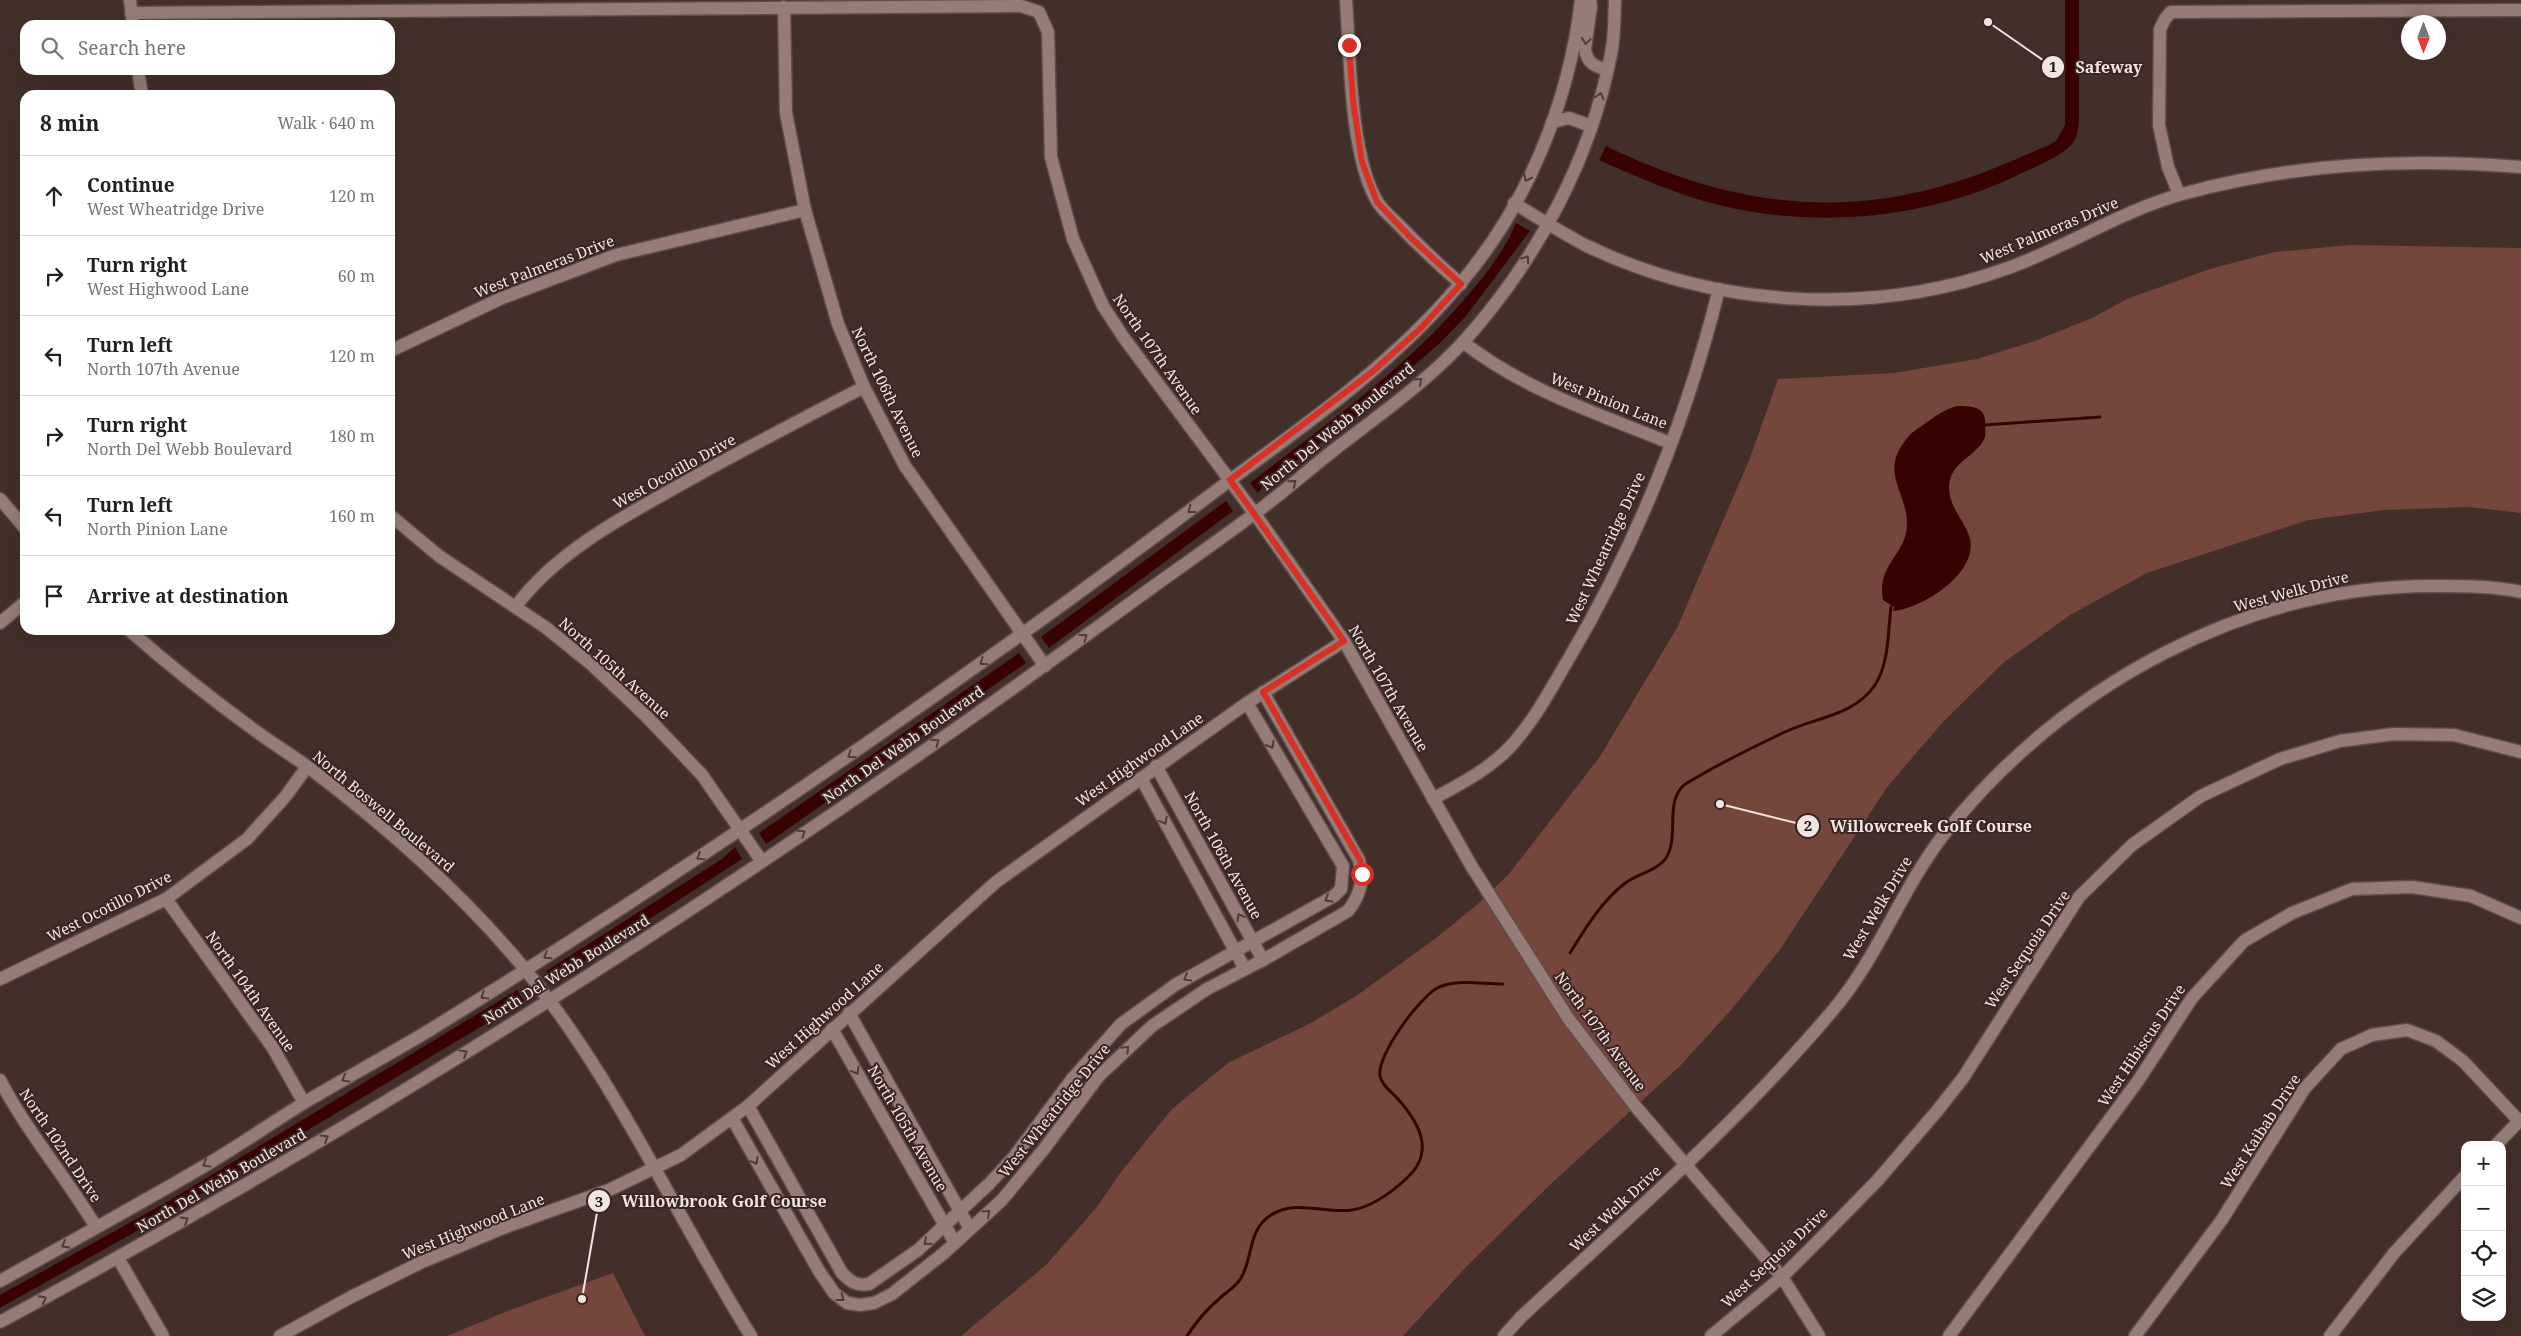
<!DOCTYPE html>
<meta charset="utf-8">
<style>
:root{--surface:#fff;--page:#f6f6f6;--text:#202124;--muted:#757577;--line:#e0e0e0}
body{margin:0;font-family:"Noto Serif",serif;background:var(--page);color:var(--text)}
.controls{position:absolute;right:15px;bottom:15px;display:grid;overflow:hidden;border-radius:10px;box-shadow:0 5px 20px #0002}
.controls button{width:45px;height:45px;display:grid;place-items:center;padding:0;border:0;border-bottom:1px solid var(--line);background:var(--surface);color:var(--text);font:25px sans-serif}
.compass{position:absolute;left:2401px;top:15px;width:45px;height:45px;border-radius:50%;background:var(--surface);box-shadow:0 5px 20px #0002;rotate:180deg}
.stop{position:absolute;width:15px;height:15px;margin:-11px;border:4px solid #d93025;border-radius:50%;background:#fff}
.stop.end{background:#d93025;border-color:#fff;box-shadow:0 1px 5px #0008}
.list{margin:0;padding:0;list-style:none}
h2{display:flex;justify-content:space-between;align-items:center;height:65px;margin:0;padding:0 20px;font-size:21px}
h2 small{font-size:16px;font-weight:400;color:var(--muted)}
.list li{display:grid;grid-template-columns:32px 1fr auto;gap:15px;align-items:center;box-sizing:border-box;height:80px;padding:0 20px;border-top:1px solid var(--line)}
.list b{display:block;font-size:19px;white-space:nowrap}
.list p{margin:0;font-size:16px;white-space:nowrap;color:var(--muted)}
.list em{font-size:16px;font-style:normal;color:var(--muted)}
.icon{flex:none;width:28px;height:28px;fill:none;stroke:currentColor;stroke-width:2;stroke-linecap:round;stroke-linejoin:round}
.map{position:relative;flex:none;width:2521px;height:1336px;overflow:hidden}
.search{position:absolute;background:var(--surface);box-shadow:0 5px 20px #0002;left:20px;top:20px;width:375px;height:55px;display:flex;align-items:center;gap:12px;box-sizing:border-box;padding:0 18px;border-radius:15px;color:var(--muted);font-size:19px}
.panel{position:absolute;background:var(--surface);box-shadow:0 5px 20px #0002;left:20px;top:90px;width:375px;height:545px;border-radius:15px}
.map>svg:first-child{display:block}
.green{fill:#75463c}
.water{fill:#380200}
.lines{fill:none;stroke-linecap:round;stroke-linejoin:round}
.stream{stroke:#380200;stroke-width:3}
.minor-casing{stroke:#5d4c49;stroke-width:15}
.minor{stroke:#957c77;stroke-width:12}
.oneway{stroke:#503b36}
.route{stroke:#d93025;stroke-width:6}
.labels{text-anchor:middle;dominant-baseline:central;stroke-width:4;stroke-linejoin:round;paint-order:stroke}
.street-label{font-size:15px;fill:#f2e5e2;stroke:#392521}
.leader{fill:none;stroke:#f2e5e2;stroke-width:2}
.callout-dot{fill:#f2e5e2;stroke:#392521;stroke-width:2}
.mark-label{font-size:15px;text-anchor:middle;font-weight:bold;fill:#111}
.callout-label{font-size:16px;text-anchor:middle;font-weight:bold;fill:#f2e5e2;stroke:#392521;stroke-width:4;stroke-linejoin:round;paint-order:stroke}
</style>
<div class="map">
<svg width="2521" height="1336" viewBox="0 0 2521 1336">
<rect width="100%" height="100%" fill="#432f2a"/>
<g class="green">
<path d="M2351 245 2521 248V513L2470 507 2384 510 2308 520 2147 573 2070 615 2003 663 1942 723 1888 786 1779 951 1731 1010 1680 1066 1554 1181 1467 1266 1403 1336H961L1046 1265 1097 1207 1121 1172 1172 1109 1228 1063 1311 1023 1359 994 1436 938 1479 903 1509 874 1599 758 1677 628 1750 458 1778 379 1894 373 1977 359 2035 341 2092 318 2127 299 2210 269 2274 252Z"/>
<path d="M613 1273 645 1336H447L510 1310Z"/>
</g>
<g class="water">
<path d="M2065 0H2079V112C2079 122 2079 133 2074 141 2066 155 2030 169 2016 176 1925 219 1816 229 1719 205 1677 195 1638 177 1599 160L1606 146C1715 199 1823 220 1942 186 1979 176 2014 160 2049 145L2056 141 2065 125Z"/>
<path d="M1516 223 1530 231 1466 316 1442 341 1359 414 1263 486 1258 493 1250 483C1326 424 1406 369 1468 295 1487 273 1505 250 1516 223Z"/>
<path d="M1957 406C1972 406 1987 407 1985 425 1985 431 1987 436 1982 443 1970 459 1950 464 1949 487 1949 508 1965 520 1970 539 1978 573 1922 609 1893 611L1894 607 1883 600C1877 567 1901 557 1906 533 1913 498 1880 478 1902 445 1906 439 1911 433 1917 429 1930 421 1941 410 1957 406Z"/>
<path d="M1226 501 1233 511 1049 648 1041 637Z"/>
<path d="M1019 653 1026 663 766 844 759 833Z"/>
<path d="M735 847 742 859 553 982 546 971 722 859Z"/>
<path d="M517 990 524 1001 174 1210 0 1308V1295L167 1202Z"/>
</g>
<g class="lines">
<g class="stream">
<path d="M1985 425 2100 417"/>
<path d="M1570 953C1585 929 1601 902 1624 884 1636 874 1657 871 1666 858 1680 836 1664 803 1684 785 1716 765 1751 748 1785 732 1816 717 1854 716 1875 685 1889 664 1888 631 1891 607"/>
<path d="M1187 1336C1196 1322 1206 1310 1219 1299 1226 1292 1236 1287 1241 1278 1253 1258 1248 1229 1271 1215 1296 1199 1325 1214 1352 1210 1372 1207 1393 1191 1407 1178 1435 1152 1420 1124 1398 1099 1392 1092 1382 1086 1380 1076 1376 1056 1421 995 1439 987 1459 979 1482 984 1503 984"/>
</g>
<g class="minor-casing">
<g id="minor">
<path d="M130 0 133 25"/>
<path d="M1346 0C1350 55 1350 156 1377 201 1381 209 1389 215 1395 221 1416 243 1438 264 1461 284"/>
<path d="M1590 0 1591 6 1585 49C1587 63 1594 66 1607 70"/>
<path d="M784 7 786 113 805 210 838 324 864 387 905 466 1045 666"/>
<path d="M131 13 1021 6 1039 12 1048 32 1051 157 1073 239 1103 306 1124 338 1255 514 1344 641 1472 867 1568 1018 1636 1107 1782 1277 1819 1336"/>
<path d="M138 70 142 95"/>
<path d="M1552 122 1569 118 1591 126"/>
<path d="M2179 194 2168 167 2159 125 2160 29 2165 19 2171 12 2521 10"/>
<path d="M1514 203C1538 218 1562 233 1587 246 1716 308 1874 317 2008 268 2067 247 2121 211 2182 194 2294 163 2406 158 2521 167"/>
<path d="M1463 342C1524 390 1599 414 1670 443"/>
<path d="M390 351 502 298 616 255 805 210"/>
<path d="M0 499 25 528"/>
<path d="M390 515 439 556 545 627 591 664 646 716 702 775 761 860"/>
<path d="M516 606C555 554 617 520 673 489 736 453 800 420 864 387"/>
<path d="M0 623 25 602"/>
<path d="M129 630C170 666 213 700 257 732 274 744 291 755 308 767 382 823 452 884 513 955 610 1067 672 1210 751 1336"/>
<path d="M1156 766 1263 960"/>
<path d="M1141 778 1245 969"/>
<path d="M1433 799C1460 784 1488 770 1509 748 1533 723 1550 690 1568 660 1636 545 1687 418 1719 289"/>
<path d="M166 899 273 1048 304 1103"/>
<path d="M0 979 166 899 247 839 285 797 307 767"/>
<path d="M849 1013 970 1229"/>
<path d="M832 1029 955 1243"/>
<path d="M0 1080C27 1132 66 1177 96 1227"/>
<path d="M748 1106 842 1273C851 1282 856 1286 869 1284L918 1250 989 1184 1014 1157 1072 1079 1121 1024 1175 985 1334 896 1341 889 1343 866 1247 703"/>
<path d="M732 1118 819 1271 834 1293 847 1303 860 1305 874 1303 892 1294 944 1253 1002 1200 1044 1149 1099 1076 1152 1026 1207 989 1263 960 1348 911C1361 894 1364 880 1359 860L1263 692"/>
<path d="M2496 1145 2521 1119"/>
<path d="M118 1258 163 1336"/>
<path d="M0 1281C67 1244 134 1207 201 1168 237 1147 271 1123 307 1101 346 1078 386 1056 425 1033 645 897 859 752 1069 600 1125 559 1181 517 1237 475 1315 418 1396 360 1459 285 1527 206 1569 103 1581 0"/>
<path d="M0 1322C386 1114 756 877 1110 618 1156 584 1204 551 1250 517 1279 496 1306 472 1334 450 1379 415 1428 381 1466 339 1537 259 1591 159 1611 54 1615 36 1614 18 1615 0"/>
<path d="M280 1336 351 1297 422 1262 503 1228 609 1190 681 1155 748 1106 996 882 1247 703 1344 641"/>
<path d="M1504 1336 1521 1317C1628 1218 1739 1122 1833 1010 1880 955 1903 884 1949 828 2068 683 2246 585 2436 586 2464 586 2493 586 2521 592"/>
<path d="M1711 1336 1782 1277 1819 1240 1877 1181 1937 1111 1963 1078 2079 897 2132 845 2201 796 2280 759 2340 741 2394 734 2454 735 2521 752"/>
<path d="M1949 1336 2138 1081 2192 998 2244 941 2292 913 2352 889 2412 887 2471 896 2521 918"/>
<path d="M2135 1336 2221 1221 2305 1088 2341 1049 2372 1035 2407 1030 2436 1041 2463 1061 2519 1121"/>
<path d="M2330 1336 2395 1252 2465 1176"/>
</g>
</g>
<use href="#minor" class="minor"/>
</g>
<defs><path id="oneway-chevron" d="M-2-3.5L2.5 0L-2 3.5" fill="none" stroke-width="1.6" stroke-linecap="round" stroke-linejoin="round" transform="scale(1.25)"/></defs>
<g class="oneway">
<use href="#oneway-chevron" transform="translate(1586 41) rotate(98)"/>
<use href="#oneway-chevron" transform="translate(1600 96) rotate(-75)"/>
<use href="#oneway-chevron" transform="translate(1527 178) rotate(117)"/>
<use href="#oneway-chevron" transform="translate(1526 259) rotate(-55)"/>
<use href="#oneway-chevron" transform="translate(1419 381) rotate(-42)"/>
<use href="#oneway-chevron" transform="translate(1293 483) rotate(-39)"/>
<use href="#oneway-chevron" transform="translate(1191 510) rotate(143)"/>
<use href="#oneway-chevron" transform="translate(1084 637) rotate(-36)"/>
<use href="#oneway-chevron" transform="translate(983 662) rotate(145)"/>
<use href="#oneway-chevron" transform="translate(936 742) rotate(-35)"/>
<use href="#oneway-chevron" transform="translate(1271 745) rotate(60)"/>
<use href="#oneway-chevron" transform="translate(851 755) rotate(146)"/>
<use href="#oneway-chevron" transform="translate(1164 821) rotate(61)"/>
<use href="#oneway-chevron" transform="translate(802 833) rotate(-34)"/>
<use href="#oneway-chevron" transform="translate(700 857) rotate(147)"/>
<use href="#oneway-chevron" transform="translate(1328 899) rotate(149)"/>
<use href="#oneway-chevron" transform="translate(1240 917) rotate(-119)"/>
<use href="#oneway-chevron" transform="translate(547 956) rotate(147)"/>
<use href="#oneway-chevron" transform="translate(1187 978) rotate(151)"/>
<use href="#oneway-chevron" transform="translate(484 996) rotate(148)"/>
<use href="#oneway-chevron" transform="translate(1126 1049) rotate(-45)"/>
<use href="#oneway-chevron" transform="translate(464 1053) rotate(-31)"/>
<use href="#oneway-chevron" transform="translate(856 1071) rotate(60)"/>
<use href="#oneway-chevron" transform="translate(345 1079) rotate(150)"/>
<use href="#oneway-chevron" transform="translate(325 1138) rotate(-31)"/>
<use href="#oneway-chevron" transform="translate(755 1161) rotate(61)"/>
<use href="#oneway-chevron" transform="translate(206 1164) rotate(149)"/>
<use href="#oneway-chevron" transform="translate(987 1213) rotate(-42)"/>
<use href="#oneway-chevron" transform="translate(185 1220) rotate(-30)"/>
<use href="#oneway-chevron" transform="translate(927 1242) rotate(139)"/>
<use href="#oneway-chevron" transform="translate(65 1245) rotate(150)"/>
<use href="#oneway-chevron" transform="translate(841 1298) rotate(37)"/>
<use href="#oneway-chevron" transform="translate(43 1299) rotate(-28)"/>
</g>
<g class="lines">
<path class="route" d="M1349 45 1353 101 1362 162 1377 202 1412 239 1461 284 1421 328 1372 372 1230 480 1344 641 1263 692 1360 860 1362 874"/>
</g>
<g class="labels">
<g class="street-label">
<text transform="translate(2049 230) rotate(-23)">West Palmeras Drive</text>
<text transform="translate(544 266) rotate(-21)">West Palmeras Drive</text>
<text transform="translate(1158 354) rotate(55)">North 107th Avenue</text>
<text transform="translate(888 392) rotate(64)">North 106th Avenue</text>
<text transform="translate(1609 400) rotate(22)">West Pinion Lane</text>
<text transform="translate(1337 426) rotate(-39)">North Del Webb Boulevard</text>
<text transform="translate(674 471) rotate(-29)">West Ocotillo Drive</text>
<text transform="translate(1605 548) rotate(-65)">West Wheatridge Drive</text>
<text transform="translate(2291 591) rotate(-15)">West Welk Drive</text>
<text transform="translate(615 668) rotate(42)">North 105th Avenue</text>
<text transform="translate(1389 688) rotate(60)">North 107th Avenue</text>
<text transform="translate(903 744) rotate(-35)">North Del Webb Boulevard</text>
<text transform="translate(1139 759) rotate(-35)">West Highwood Lane</text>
<text transform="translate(384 811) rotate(40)">North Boswell Boulevard</text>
<text transform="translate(1224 855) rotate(61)">North 106th Avenue</text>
<text transform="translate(109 906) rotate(-27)">West Ocotillo Drive</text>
<text transform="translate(1877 908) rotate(-59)">West Welk Drive</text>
<text transform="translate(2027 949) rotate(-56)">West Sequoia Drive</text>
<text transform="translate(566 969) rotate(-32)">North Del Webb Boulevard</text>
<text transform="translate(251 991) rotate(55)">North 104th Avenue</text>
<text transform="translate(824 1015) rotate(-42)">West Highwood Lane</text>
<text transform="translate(1601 1031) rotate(54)">North 107th Avenue</text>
<text transform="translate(2141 1045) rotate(-56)">West Hibiscus Drive</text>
<text transform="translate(1054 1110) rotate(-51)">West Wheatridge Drive</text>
<text transform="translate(908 1128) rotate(60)">North 105th Avenue</text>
<text transform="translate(2260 1131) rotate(-57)">West Kaibab Drive</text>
<text transform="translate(61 1145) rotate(56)">North 102nd Drive</text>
<text transform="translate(221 1180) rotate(-30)">North Del Webb Boulevard</text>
<text transform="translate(1615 1208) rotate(-43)">West Welk Drive</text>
<text transform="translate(473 1226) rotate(-22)">West Highwood Lane</text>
<text transform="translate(1774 1257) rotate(-43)">West Sequoia Drive</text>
</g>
</g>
<path class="leader" d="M1988 22L2053 67M1720 804L1808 826M582 1299L599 1201"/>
<g class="callout-dot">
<circle cx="1988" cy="22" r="5"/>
<circle cx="1720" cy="804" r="5"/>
<circle cx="582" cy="1299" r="5"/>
<circle cx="2053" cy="67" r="12"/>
<circle cx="1808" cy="826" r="12"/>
<circle cx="599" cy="1201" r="12"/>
</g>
<g class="mark-label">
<text x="2053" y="72">1</text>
<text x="1808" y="831">2</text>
<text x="599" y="1207">3</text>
</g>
<g class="callout-label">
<text x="2109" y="73">Safeway</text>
<text x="1931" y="832">Willowcreek Golf Course</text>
<text x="724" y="1207">Willowbrook Golf Course</text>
</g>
</svg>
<div class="controls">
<button>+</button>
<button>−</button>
<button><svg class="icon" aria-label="locate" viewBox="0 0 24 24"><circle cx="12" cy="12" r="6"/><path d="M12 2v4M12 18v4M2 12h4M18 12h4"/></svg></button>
<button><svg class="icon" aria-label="layers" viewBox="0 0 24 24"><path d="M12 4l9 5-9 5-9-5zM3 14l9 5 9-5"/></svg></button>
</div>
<svg class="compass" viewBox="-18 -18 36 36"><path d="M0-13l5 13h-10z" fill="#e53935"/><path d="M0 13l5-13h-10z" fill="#757577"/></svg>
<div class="stop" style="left:1362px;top:874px"></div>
<div class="stop end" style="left:1349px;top:45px"></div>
<div class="search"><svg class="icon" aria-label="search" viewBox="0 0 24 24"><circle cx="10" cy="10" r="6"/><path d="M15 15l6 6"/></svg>Search here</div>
<section class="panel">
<h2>8 min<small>Walk · 640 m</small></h2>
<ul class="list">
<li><svg class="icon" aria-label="ahead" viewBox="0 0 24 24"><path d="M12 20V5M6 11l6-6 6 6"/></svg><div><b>Continue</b><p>West Wheatridge Drive</p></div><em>120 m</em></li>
<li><svg class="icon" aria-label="right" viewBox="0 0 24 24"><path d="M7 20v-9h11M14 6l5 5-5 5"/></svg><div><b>Turn right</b><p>West Highwood Lane</p></div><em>60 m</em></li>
<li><svg class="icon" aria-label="left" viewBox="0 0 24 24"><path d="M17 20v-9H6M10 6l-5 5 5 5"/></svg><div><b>Turn left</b><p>North 107th Avenue</p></div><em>120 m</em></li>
<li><svg class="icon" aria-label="right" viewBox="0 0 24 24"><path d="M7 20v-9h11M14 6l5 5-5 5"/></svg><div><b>Turn right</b><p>North Del Webb Boulevard</p></div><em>180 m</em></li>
<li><svg class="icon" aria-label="left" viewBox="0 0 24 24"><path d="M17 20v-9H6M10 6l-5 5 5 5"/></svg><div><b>Turn left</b><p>North Pinion Lane</p></div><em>160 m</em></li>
<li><svg class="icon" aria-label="arrive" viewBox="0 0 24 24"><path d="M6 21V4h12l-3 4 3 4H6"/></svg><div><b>Arrive at destination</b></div></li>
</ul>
</section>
</div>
